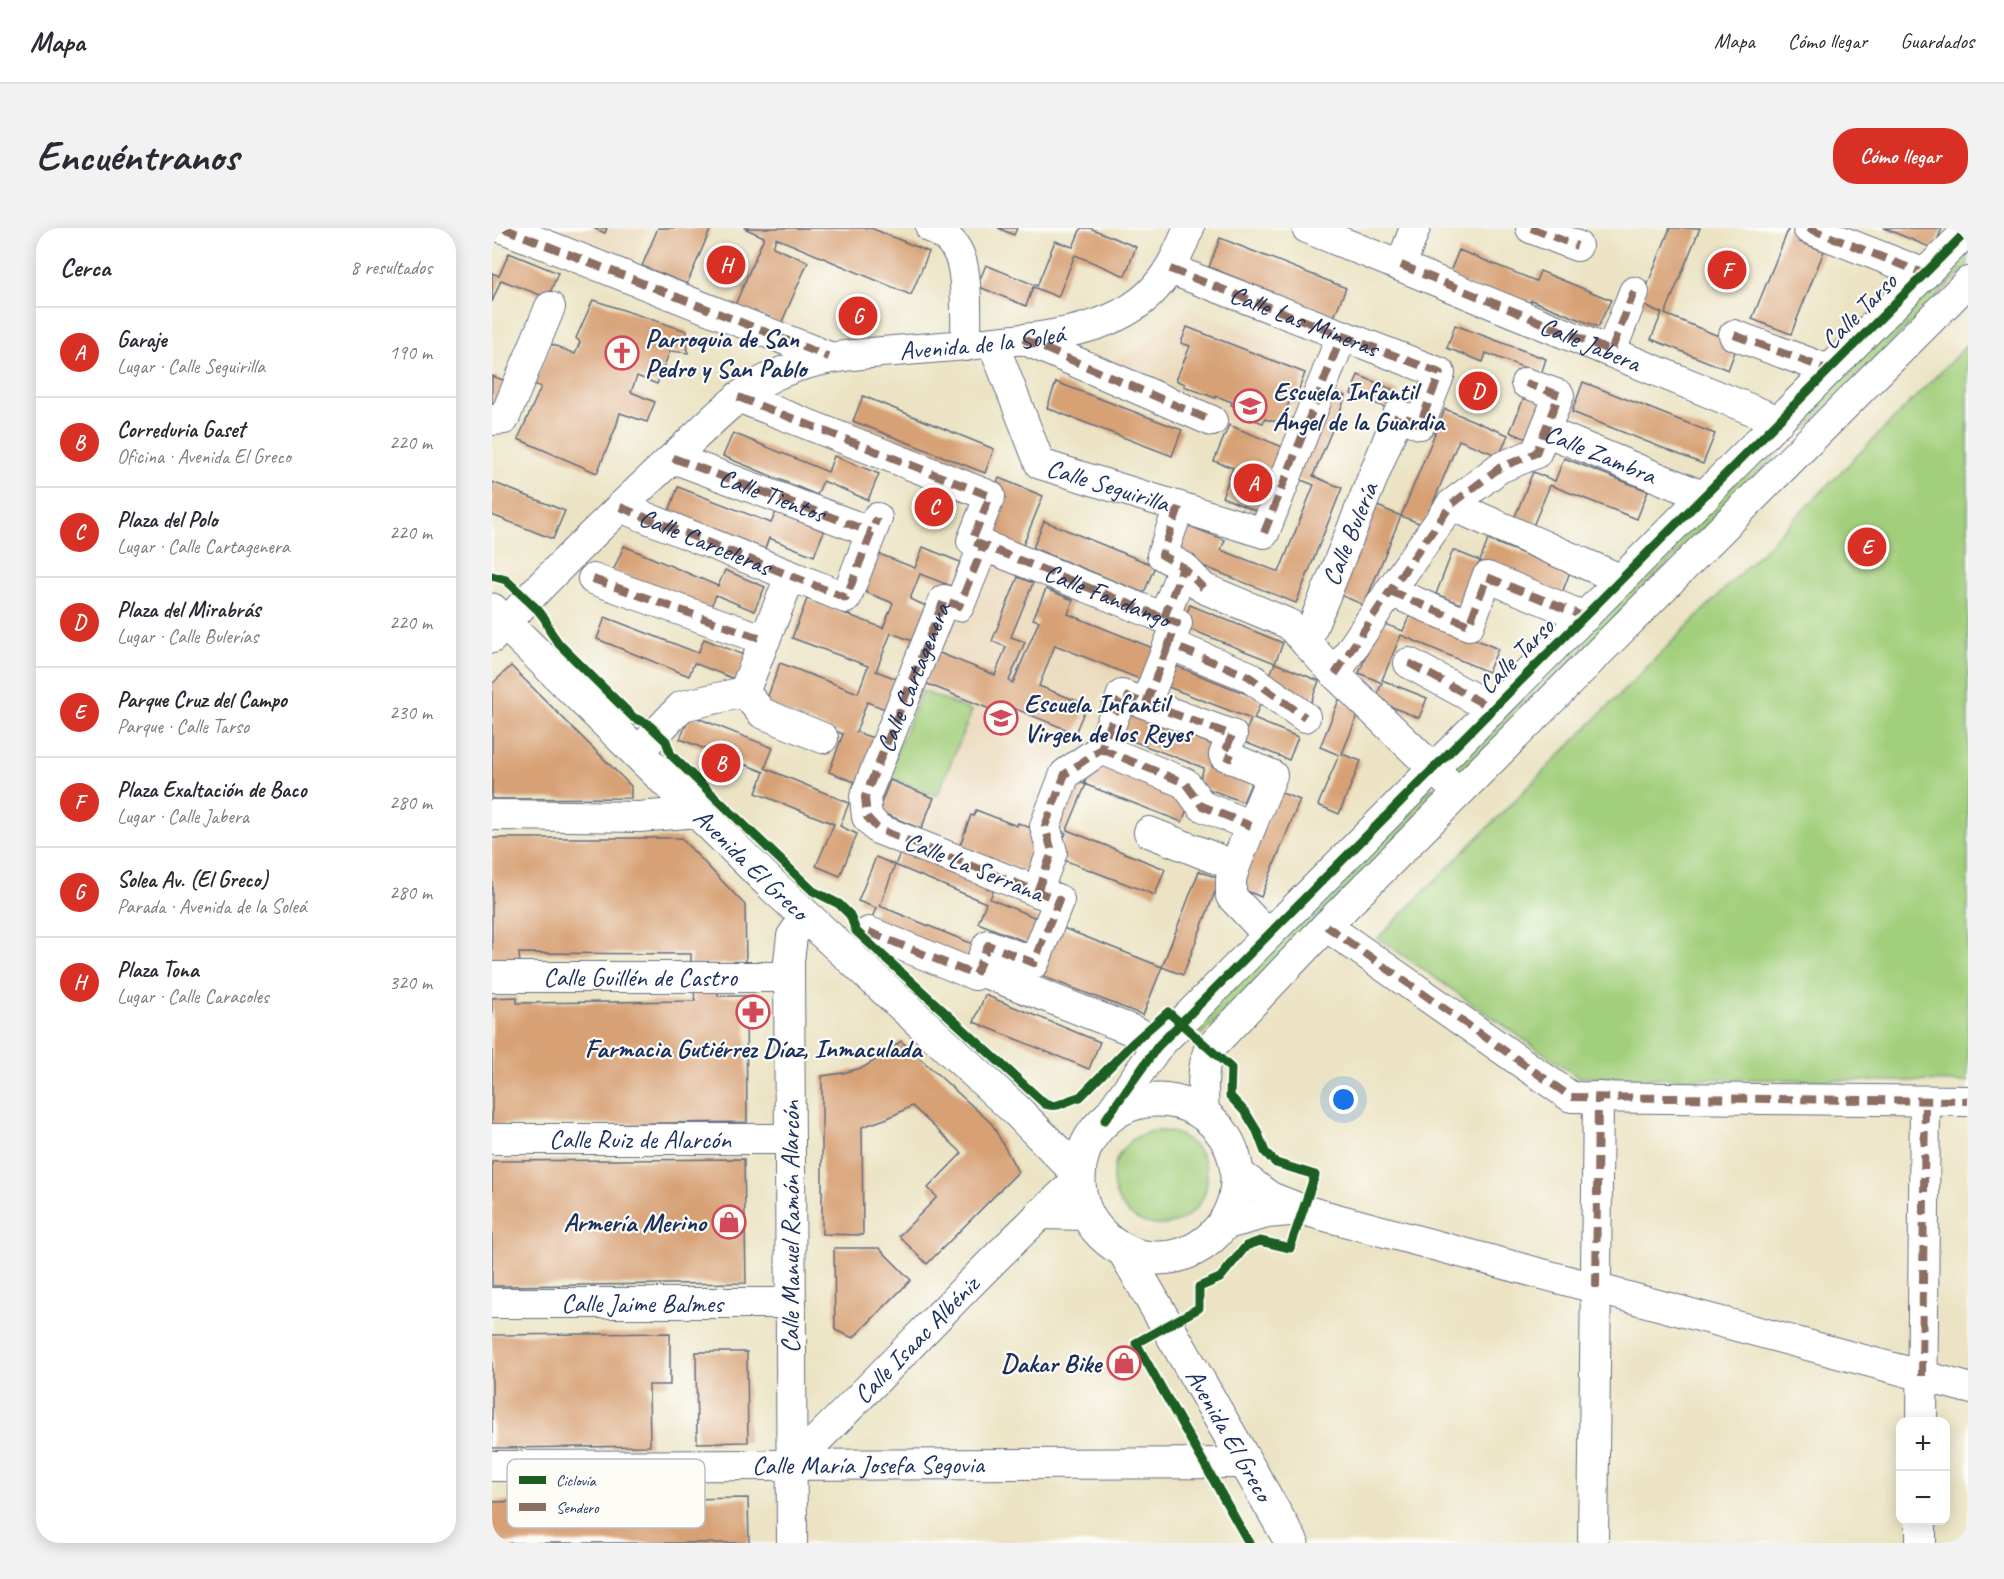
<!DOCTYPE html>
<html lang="es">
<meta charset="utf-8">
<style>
:root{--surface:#fff;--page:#f2f2f3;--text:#2b2b33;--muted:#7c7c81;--line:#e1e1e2;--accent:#d93025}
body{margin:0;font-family:Caveat,sans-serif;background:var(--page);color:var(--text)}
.controls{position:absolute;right:18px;bottom:18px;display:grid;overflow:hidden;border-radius:12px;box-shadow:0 3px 15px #0003}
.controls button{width:54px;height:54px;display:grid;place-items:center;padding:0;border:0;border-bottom:2px solid var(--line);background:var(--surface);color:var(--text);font:30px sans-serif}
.you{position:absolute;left:852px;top:872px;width:21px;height:21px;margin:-15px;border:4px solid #fff;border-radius:50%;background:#1a73e8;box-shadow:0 0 0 9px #1a73e833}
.badge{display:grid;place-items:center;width:39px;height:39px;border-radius:50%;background:var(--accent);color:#fff;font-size:20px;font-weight:700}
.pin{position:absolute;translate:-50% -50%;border:3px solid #fff;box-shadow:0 2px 6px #0006}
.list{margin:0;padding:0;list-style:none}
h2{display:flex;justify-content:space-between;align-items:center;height:78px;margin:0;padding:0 24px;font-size:26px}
h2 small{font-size:20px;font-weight:400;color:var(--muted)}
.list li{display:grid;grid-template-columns:39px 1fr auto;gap:18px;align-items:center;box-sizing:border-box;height:90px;padding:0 24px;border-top:2px solid var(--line)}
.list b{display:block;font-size:22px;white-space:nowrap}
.list p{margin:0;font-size:20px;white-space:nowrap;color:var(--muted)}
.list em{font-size:20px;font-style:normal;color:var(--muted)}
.map{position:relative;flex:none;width:1476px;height:1315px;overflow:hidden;border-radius:24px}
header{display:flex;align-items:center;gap:36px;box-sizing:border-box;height:84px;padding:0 30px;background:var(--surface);border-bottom:2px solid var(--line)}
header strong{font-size:28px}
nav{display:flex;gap:33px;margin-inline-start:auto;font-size:21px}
.intro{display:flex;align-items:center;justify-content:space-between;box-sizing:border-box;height:144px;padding:0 36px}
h1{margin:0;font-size:42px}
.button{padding:15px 27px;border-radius:24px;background:var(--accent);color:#fff;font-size:21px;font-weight:700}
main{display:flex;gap:36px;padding:0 36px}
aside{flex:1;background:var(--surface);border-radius:24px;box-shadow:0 3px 15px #0003}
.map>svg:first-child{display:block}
.built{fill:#ead8ba}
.green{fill:#a2cf7c;stroke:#5e7f6d;stroke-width:1.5}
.building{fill:#d7a075}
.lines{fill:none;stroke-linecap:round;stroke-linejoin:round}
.minor-casing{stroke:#646e81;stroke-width:32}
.major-casing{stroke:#646e81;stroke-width:35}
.minor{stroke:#fff;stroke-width:30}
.major{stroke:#fff;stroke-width:33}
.quiet{stroke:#8d6e63;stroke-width:8;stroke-dasharray:15 8;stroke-linecap:butt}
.cycleway-casing{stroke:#fdfcf7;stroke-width:13}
.cycleway{stroke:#1b5e20;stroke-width:9}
.labels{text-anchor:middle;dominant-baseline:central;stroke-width:4.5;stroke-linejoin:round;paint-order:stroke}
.street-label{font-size:26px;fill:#1b2f5e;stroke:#fdfcf7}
.poi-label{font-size:26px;font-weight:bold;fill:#1b2f5e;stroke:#fdfcf7;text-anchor:start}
.key{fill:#fdfcf7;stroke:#b9bec9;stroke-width:1.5}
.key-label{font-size:16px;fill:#1b2f5e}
</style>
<header>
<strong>Mapa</strong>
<nav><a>Mapa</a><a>Cómo llegar</a><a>Guardados</a></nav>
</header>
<div class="intro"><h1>Encuéntranos</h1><a class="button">Cómo llegar</a></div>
<main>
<aside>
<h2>Cerca<small>8 resultados</small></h2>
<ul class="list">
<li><span class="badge">A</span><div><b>Garaje</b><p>Lugar · Calle Seguirilla</p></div><em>190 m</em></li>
<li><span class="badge">B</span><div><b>Correduria Gaset</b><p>Oficina · Avenida El Greco</p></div><em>220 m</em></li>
<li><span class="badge">C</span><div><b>Plaza del Polo</b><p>Lugar · Calle Cartagenera</p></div><em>220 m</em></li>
<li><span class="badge">D</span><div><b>Plaza del Mirabrás</b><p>Lugar · Calle Bulerías</p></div><em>220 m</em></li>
<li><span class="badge">E</span><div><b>Parque Cruz del Campo</b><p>Parque · Calle Tarso</p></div><em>230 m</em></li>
<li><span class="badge">F</span><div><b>Plaza Exaltación de Baco</b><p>Lugar · Calle Jabera</p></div><em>280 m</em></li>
<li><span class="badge">G</span><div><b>Solea Av. (El Greco)</b><p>Parada · Avenida de la Soleá</p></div><em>280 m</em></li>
<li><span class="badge">H</span><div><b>Plaza Tona</b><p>Lugar · Calle Caracoles</p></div><em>320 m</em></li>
</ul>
</aside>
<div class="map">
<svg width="1476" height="1315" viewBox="0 0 1476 1315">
<rect width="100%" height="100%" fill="#fdfcf7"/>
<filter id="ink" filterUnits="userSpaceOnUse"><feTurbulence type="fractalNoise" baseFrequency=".0167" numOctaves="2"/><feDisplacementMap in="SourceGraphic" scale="12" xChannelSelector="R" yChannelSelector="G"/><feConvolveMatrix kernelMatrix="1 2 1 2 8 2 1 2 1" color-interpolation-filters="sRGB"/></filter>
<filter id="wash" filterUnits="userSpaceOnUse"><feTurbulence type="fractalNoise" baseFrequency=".008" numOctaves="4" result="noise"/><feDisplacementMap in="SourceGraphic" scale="24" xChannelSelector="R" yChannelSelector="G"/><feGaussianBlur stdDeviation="1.35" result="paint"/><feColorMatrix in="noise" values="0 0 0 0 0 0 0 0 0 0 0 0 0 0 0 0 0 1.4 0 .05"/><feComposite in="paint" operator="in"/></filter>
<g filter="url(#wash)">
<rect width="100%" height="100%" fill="#ebe3c3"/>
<g class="built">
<path d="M33 0H155L138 41Z"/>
<path d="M693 79 833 134 798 218 607 139 641 124 673 101Z"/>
<path d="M492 328 678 402 653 464 616 449 588 519 580 516 546 600 543 653 432 609 447 569 395 548 460 389Z"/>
</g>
<g class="green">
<path d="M1476 19V38L1314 200 1310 202 1306 201 1303 197Z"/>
<path d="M1476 116V854L1086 849 886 710Z"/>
<path d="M1275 222H1279L1284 227 967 546 961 539Z"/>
<path d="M430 463 480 483 445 568 395 548Z"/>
<path d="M940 559 948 565 710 807 701 798Z"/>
<circle cx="668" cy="950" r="47"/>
</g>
<g id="blocks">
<g class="building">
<path d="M101 0H115L113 5Z"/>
<path d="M166 0H219L195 56 150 38Z"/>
<path d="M252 0H379L437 24 419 67 284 10 281 19 316 34 289 96 243 77 272 9Z"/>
<path d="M506 0H525L522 7Z"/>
<path d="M589 0H598L644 19 633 48 583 27 566 69 541 59 534 78 485 58 494 37 545 58 563 13 581 19Z"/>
<path d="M1178 0H1208L1173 86 1246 116 1236 142 1159 111 1170 85 1148 76Z"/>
<path d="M1297 0 1314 1 1308 14 1332 23 1299 106 1260 91Z"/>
<path d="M1392 0H1450L1442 21Z"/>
<path d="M728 10 854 60 842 89 717 39Z"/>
<path d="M967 22 1044 53 1048 43 1119 72 1106 99 1039 72 1035 81 956 49Z"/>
<path d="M17 25 66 45 56 70 9 52 0 74V45L7 48Z"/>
<path d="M101 72 195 103 196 125 178 123 165 156 145 148 139 164 163 174 155 194 128 185 124 199 105 245 26 211 49 159 42 156 59 116 83 126 88 114 84 110Z"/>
<path d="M963 97 1054 131 1049 146 994 125 991 134 955 120Z"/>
<path d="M695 99 813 145 802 174 798 172 789 195 773 191 771 195 743 185 745 179 739 177 740 174 724 168 723 170 692 158 693 156 684 152 698 118 689 115Z"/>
<path d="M866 147 907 164 900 182 859 166Z"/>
<path d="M0 148 17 154 7 178 0 176Z"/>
<path d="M564 154 690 202 680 228 555 180Z"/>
<path d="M1091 154 1223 206 1211 236 1080 184Z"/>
<path d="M834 160 854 168 821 248 850 260 804 375 683 327 695 297 733 312 729 322 787 344 822 257 799 248Z"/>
<path d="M1035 162 1057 171 1040 213 1018 204Z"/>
<path d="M371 168 502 221 493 245 361 193Z"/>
<path d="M953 181 1016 207 1007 228 967 212 932 297 909 288Z"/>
<path d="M737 197 798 222 773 287 730 269 741 240 722 233Z"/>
<path d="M241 205 336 244 342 228 387 246 376 272 331 253 325 267 231 228Z"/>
<path d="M1072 230 1156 263 1145 291 1058 257 1041 298 1022 291 1041 244 1063 253Z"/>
<path d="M507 250 551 268 527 327 482 310Z"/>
<path d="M0 254 73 283 61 311 0 287Z"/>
<path d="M186 259 279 295 284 284 332 303 322 328 277 310 272 323 176 286Z"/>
<path d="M883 277 909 288 872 377 846 366Z"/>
<path d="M552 293 663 338 652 365 541 320Z"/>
<path d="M996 312 1078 344 1070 365 988 333Z"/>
<path d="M132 318 226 358 233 342 273 359 262 383 224 367 217 383 121 343Z"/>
<path d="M431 319 468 334 459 358 428 346 418 371 439 380 426 415 399 405 384 443 405 451 393 481 375 474 364 504 387 512 370 557 337 544 351 506 273 476 288 435 366 465 376 438 300 410 315 371 391 400 401 375 368 362 382 324 423 340Z"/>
<path d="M961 322 988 333 971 377 944 366Z"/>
<path d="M526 349 541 355 519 409 533 414 517 453 521 455 547 393 541 391 554 361 581 372 576 386 663 421 650 452 563 417 547 458 595 477 583 505 509 475 505 484 433 455 445 424 503 447 514 419 500 413Z"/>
<path d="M698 377 791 415 783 435 690 398Z"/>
<path d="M919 384 1006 421 996 444 909 407 890 452 935 470 927 490 883 472 890 455 867 445 888 394 911 403Z"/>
<path d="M113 389 206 425 212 411 254 428 245 452 202 435 197 448 105 411Z"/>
<path d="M674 434 770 472 762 491 806 509 797 532 750 513 759 491 666 455Z"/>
<path d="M783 435 827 453 819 474 774 455Z"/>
<path d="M19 438 139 558V570L0 571V456Z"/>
<path d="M847 472 868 481 850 526 869 533 847 586 826 577 847 527 828 519Z"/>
<path d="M627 481 727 519 720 538 760 553 751 574 706 557 712 540 617 504Z"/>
<path d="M198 487 281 520 273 540 357 575 348 598 365 606 348 648 324 638 342 596 264 565 272 544 188 511Z"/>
<path d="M601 533 699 571 690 594 592 556Z"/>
<path d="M577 550 594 556 575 602 673 641 663 667 564 629 574 605 558 599Z"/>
<path d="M398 552 442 570 429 601 386 583Z"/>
<path d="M787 564 808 572 769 669 748 660Z"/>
<path d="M484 582 525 598 526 595 557 607 542 646 468 617 479 587 482 588Z"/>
<path d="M0 610H189L253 677 254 735 199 737V726L27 725 28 736 0 737Z"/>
<path d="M411 618 504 656 498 671 547 691 537 715 486 695 494 675 403 637Z"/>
<path d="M384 629 403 637 388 678 481 716 472 739 376 700 384 680 366 673Z"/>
<path d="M707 643 728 651 691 747 670 739Z"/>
<path d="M566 698 670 739 651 787 547 747Z"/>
<path d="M226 761V768H254L255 894 0 897V770L25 769V775L203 773 202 762Z"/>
<path d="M493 767 608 814 597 841 482 794Z"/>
<path d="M409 813 500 896 526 944 435 1036 407 1008 445 969 436 960 470 925 420 878 396 890 370 899 371 1007 330 1006V848L351 845 372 839 392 827Z"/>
<path d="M252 931 254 1055 0 1058V933Z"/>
<path d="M342 1020H387L419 1052 361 1110 343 1102Z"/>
<path d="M178 1105V1157H157L158 1218 0 1220V1107Z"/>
<path d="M204 1124H255L256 1214 205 1215Z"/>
<path d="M256 1270 257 1315H0V1274Z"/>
</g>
</g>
</g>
<g filter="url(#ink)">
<use href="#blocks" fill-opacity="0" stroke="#646e81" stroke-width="1.5"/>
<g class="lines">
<g class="minor-casing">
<g id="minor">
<path d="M11 0 337 129"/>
<path d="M439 0C451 5 463 15 468 29 476 49 474 95 474 118"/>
<path id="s1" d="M815 0 1287 193"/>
<path d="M1039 0 1085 18"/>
<path d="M1316 0 1433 46"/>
<path d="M909 37 923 0"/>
<path d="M678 41 948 145 928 196 906 187 814 415"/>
<path d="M1242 107 1337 142"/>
<path d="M531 111 720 193"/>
<path id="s2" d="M501 115 548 236 772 305 850 107"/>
<path d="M1119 123 1142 64"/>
<path id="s3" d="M246 169 498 268 480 313 685 395 677 416 756 448 813 489"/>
<path d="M0 192 12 191 58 79"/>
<path id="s4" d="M1053 203 1213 269"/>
<path id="s5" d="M181 230 379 304"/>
<path d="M959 277 1130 352"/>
<path id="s6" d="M128 279 354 370 385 290"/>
<path d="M687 279 670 327 691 339 711 360 797 396 843 446 956 555"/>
<path d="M101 351 273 412"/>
<path d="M898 363 977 397 995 349 1093 389"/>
<path d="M672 390 691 339"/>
<path id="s7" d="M0 410C59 345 122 284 187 224 215 198 243 167 277 150 321 128 367 126 414 122 457 119 499 115 541 110 584 104 634 94 664 59 679 42 688 21 697 0"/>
<path d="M917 435 1001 481"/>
<path d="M843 446 898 363 959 277 1007 240 1044 225 1067 167 1034 155"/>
<path d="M252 464 270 485 331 510"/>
<path d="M654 475 677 416"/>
<path d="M609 521 693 555 710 578 759 598"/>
<path d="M145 525 190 478 252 464 298 349"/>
<path d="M0 587 147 589 206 584"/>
<path d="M657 604 743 638 739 651V668L776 707"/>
<path d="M545 664 560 624 553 598 573 546 609 521 630 467 740 507 732 527 780 547 743 638"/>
<path d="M834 698 1079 869 1476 873"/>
<path d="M377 704 483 747 496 717 542 735 567 672 386 601 375 589 373 569 452 372 467 378 492 317"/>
<path d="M496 746 647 805 666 818"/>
<path id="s8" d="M0 749H297"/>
<path d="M712 887C711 863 709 844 717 821L834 698 1476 54"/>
<path d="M613 892 666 818 1476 2"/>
<path id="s9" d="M0 911H298"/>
<path d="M745 944 778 969 811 982 1476 1160"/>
<path d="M547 986 596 987"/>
<path d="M731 997 775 985 808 982"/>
<path id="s10" d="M0 1075H299"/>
<path d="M1430 1194 1433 873"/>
<path id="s11" d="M299 1237C397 1144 486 1041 587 951"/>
<path id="s12" d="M0 1238 754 1235"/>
<path d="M300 1315 297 733 300 708 314 688"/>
<path d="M1101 1315 1106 869"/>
<path d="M1429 1315V1292"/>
</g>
</g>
<g class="major-casing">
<g id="major">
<path id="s13" d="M0 382 280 657 525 883 587 946"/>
<circle cx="666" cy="951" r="79"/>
<path id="s14" d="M631 1021 800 1315"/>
</g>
</g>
<use href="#minor" class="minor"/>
<use href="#major" class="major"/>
<g class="quiet">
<path d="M11 0 337 129"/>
<path d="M1039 0 1085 18"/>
<path d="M1316 0 1433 46"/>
<path d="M909 37 1119 123 1142 64"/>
<path id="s15" d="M678 41 948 145 928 196 906 187 902 197"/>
<path d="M1242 107 1337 142"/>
<path d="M531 111 720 193"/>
<path d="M246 169 498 268 480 313 685 395 677 416 756 448 813 489"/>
<path d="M181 230 379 304"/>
<path d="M128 279 354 370 385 290"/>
<path d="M687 279 670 327 691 339 711 360"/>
<path d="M772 305 850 107"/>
<path d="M101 351 273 412"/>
<path d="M898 363 977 397 995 349 1093 389"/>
<path d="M672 390 691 339"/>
<path d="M917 435 1001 481"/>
<path d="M843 446 898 363 959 277 1007 240 1044 225 1067 167 1034 155"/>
<path d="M654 475 677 416"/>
<path d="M609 521 693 555 710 578 759 598"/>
<path d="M545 664 560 624 553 598 573 546 609 521 630 467 740 507 732 527 741 531"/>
<path d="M834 698 1079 869 1476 873"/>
<path id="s16" d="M377 704 483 747 496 717 542 735 567 672 386 601 375 589 373 569 452 372 467 378 492 317"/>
<path d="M1104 1060 1106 869"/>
<path d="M1430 1148 1433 873"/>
</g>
<g class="cycleway-casing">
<g id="cycleway">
<path d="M0 348 14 352 46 382 53 391 58 403 67 416 142 490 155 495 174 513 179 527 321 663 347 676 358 687 364 703 553 876C567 881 574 872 588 869L642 814 676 784 739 840 738 868 754 885 765 903 773 924 784 935 823 947 798 1020 768 1013 754 1018 728 1050 707 1059V1080L644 1115 757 1315"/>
<path d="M613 892 666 818 1476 2"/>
</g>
</g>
<use href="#cycleway" class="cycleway"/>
</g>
</g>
<defs>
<g id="church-ring" transform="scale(1.725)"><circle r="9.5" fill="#fdfcf7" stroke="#d1495b" stroke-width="1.5"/><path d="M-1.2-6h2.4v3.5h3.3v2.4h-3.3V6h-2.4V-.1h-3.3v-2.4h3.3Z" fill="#d1495b"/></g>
<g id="school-ring" transform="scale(1.725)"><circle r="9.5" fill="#fdfcf7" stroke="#d1495b" stroke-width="1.5"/><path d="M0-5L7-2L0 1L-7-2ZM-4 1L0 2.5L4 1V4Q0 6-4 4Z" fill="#d1495b"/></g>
<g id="pharmacy-ring" transform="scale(1.725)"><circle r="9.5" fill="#fdfcf7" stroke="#d1495b" stroke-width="1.5"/><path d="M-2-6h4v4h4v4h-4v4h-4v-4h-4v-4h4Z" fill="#d1495b"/></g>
<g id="shop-ring" transform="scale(1.725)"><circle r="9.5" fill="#fdfcf7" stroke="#d1495b" stroke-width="1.5"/><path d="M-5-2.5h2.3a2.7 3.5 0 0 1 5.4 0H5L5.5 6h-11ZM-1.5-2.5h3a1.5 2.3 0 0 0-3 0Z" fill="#d1495b"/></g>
</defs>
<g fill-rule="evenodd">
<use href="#church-ring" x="130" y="125"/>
<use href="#school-ring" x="758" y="178"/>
<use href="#school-ring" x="509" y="490"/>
<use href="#pharmacy-ring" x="261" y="784"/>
<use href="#shop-ring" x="237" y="994"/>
<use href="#shop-ring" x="632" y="1135"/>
</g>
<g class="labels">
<g class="street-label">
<text transform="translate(1367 83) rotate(-45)">Calle Tarso</text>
<text stroke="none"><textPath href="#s15" startOffset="144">Calle Las Mineras</textPath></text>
<text stroke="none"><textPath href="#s7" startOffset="598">Avenida de la Soleá</textPath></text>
<text stroke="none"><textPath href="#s1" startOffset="306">Calle Jabera</textPath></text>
<text stroke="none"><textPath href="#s4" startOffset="60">Calle Zambra</textPath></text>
<text stroke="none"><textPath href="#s2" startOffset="201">Calle Seguirilla</textPath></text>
<text stroke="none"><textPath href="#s5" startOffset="106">Calle Tientos</textPath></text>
<text transform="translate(858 306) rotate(-68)">Calle Bulería</text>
<text stroke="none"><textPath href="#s6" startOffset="92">Calle Carceleras</textPath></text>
<text stroke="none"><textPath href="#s3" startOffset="465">Calle Fandango</textPath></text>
<text transform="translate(1024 428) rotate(-45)">Calle Tarso</text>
<text stroke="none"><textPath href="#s16" startOffset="624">Calle Cartagenera</textPath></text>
<text stroke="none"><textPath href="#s13" startOffset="363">Avenida El Greco</textPath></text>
<text transform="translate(482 639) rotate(22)">Calle La Serrana</text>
<text stroke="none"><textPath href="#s8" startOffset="148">Calle Guillén de Castro</textPath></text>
<text stroke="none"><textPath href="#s9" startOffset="148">Calle Ruiz de Alarcón</textPath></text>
<text transform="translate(298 999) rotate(-90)">Calle Manuel Ramón Alarcón</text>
<text stroke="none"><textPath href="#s10" startOffset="150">Calle Jaime Balmes</textPath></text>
<text stroke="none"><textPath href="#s11" startOffset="177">Calle Isaac Albéniz</textPath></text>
<text stroke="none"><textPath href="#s14" startOffset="214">Avenida El Greco</textPath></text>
<text stroke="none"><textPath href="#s12" startOffset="376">Calle María Josefa Segovia</textPath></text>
</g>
<g class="poi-label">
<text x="153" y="110">Parroquia de San<tspan x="153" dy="30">Pedro y San Pablo</tspan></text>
<text x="781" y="163">Escuela Infantil<tspan x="781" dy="30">Ángel de la Guardia</tspan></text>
<text x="532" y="475">Escuela Infantil<tspan x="532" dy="30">Virgen de los Reyes</tspan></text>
<text x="261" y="820" text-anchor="middle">Farmacia Gutiérrez Díaz, Inmaculada</text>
<text x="214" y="994" text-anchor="end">Armería Merino</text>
<text x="609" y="1135" text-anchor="end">Dakar Bike</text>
</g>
</g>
<rect x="15" y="1231" width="198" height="69" rx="9" class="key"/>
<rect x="27" y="1248" width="27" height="8" fill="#1b5e20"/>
<rect x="27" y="1275" width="27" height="8" fill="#8d6e63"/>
<g class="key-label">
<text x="64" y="1258">Ciclovía</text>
<text x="64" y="1285">Sendero</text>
</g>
</svg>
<div class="controls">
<button>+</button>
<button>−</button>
</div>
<div class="you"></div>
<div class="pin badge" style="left:761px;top:255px">A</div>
<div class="pin badge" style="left:229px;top:535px">B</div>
<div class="pin badge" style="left:442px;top:279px">C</div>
<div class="pin badge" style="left:986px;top:163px">D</div>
<div class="pin badge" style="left:1375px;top:319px">E</div>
<div class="pin badge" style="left:1235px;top:42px">F</div>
<div class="pin badge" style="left:366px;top:88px">G</div>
<div class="pin badge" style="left:234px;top:37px">H</div>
</div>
</main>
